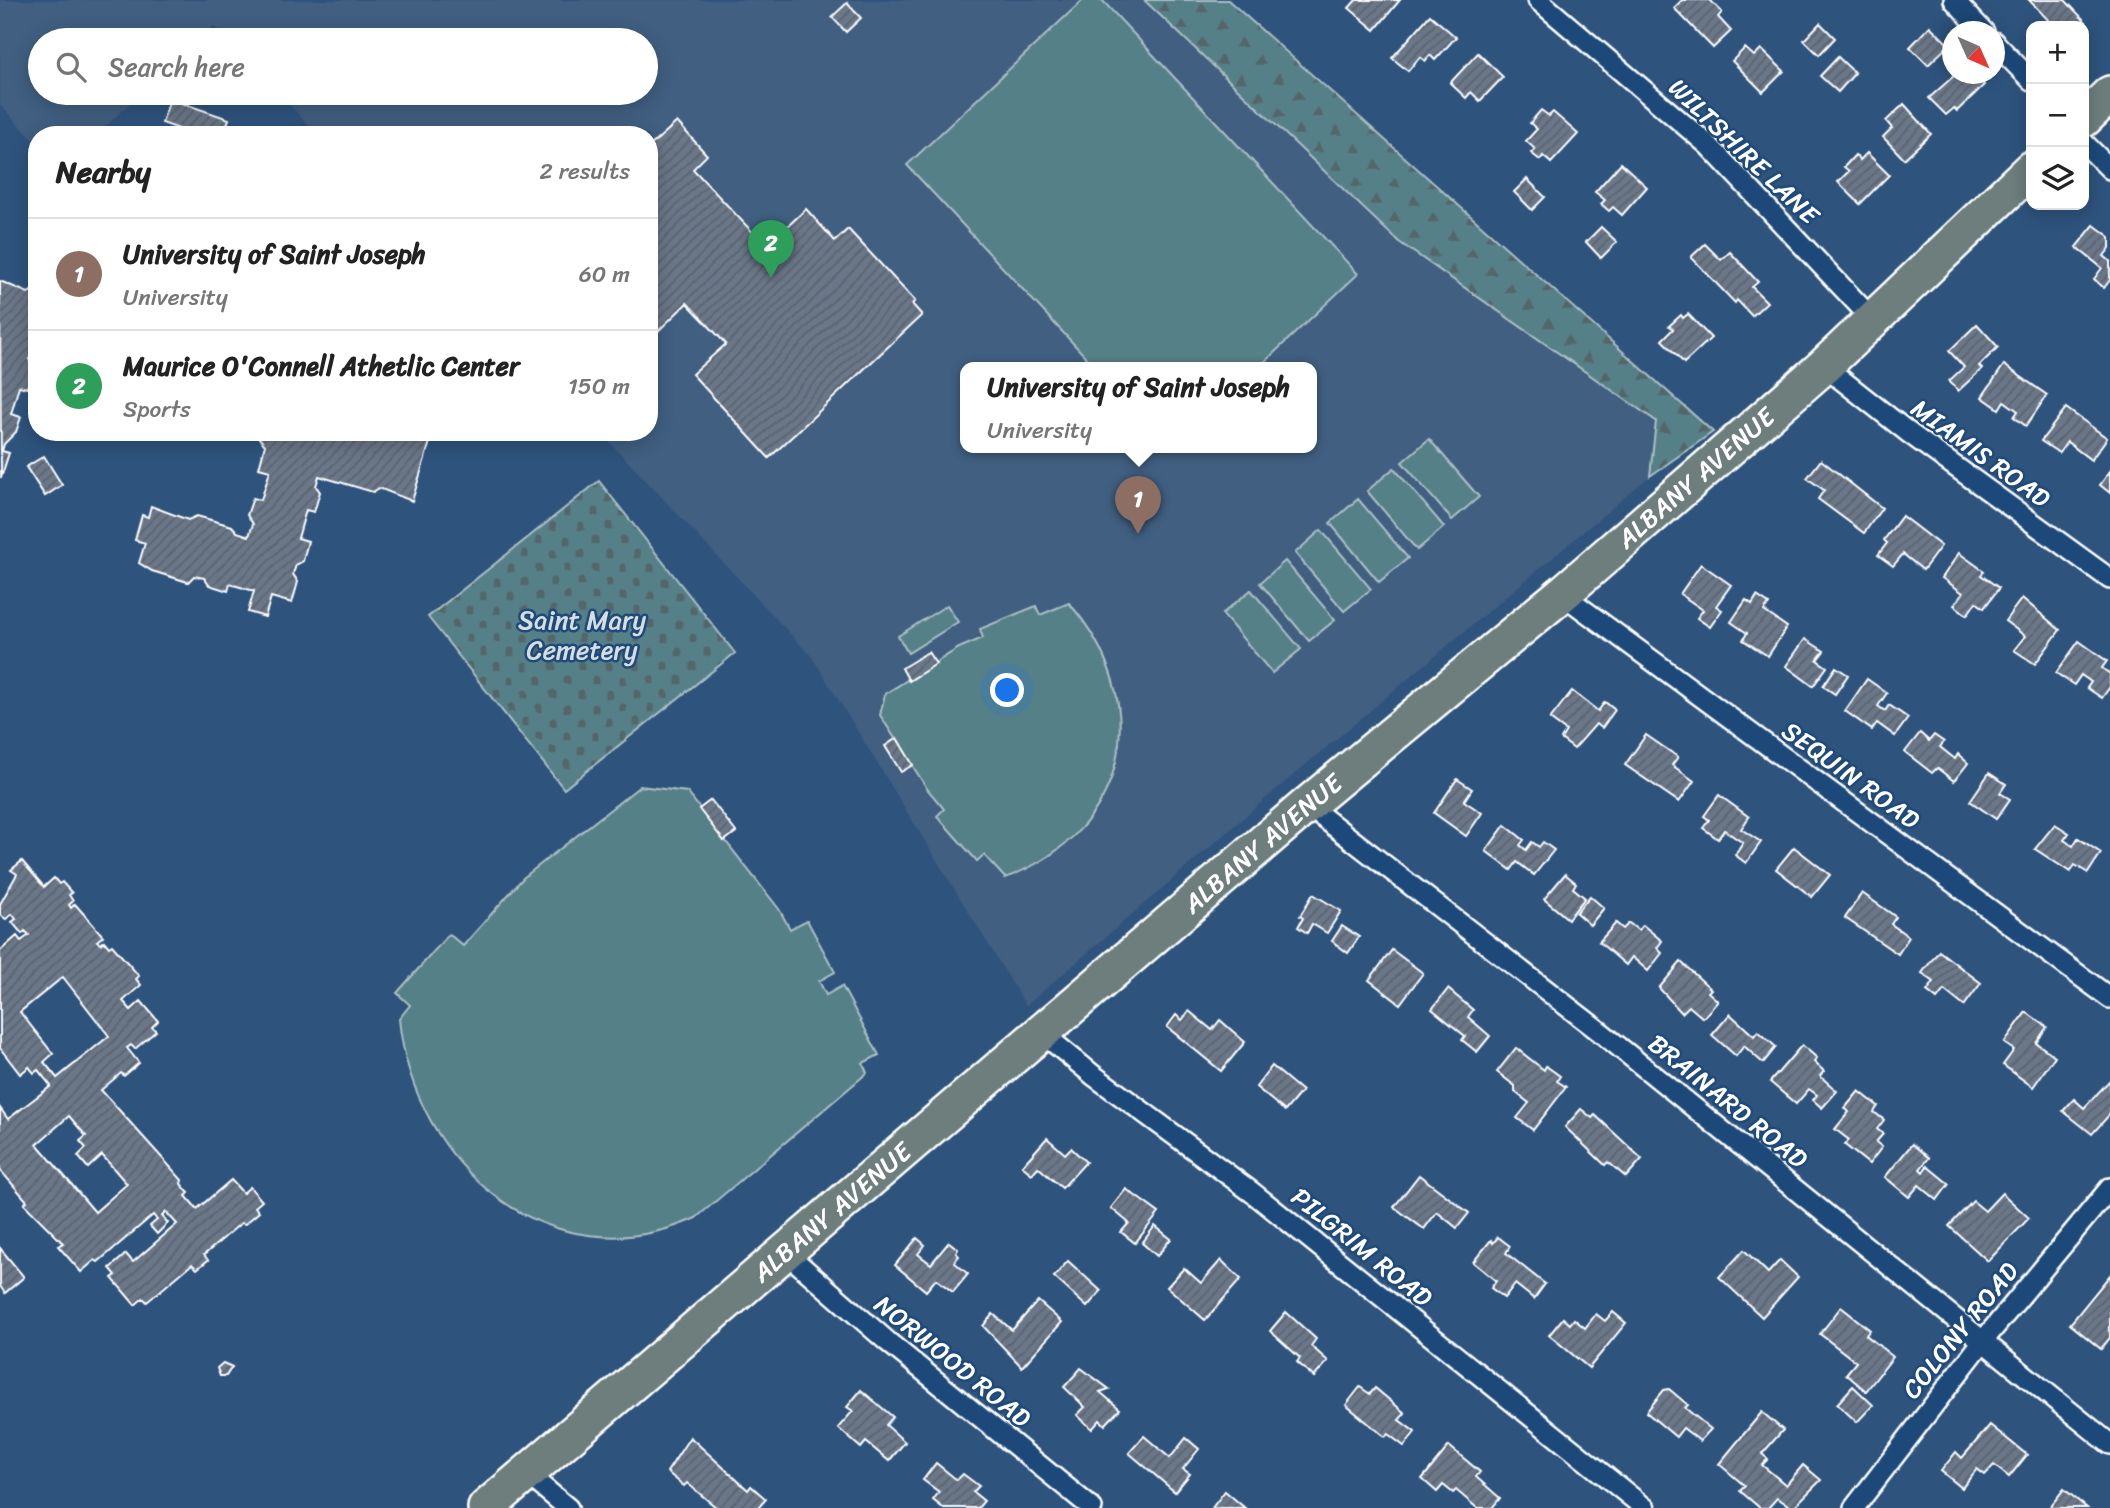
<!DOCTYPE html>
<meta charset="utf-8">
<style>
:root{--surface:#fff;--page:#f2f2f2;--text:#222;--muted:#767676;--line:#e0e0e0;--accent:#7c3aed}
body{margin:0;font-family:Sriracha,sans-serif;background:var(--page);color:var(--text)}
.controls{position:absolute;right:21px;top:21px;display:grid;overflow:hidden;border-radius:14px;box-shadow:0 4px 18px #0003}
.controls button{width:63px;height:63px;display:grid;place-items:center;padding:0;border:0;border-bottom:2px solid var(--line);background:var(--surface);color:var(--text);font:35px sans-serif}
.compass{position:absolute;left:1942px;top:21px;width:63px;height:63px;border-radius:50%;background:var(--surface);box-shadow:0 4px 18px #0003;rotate:135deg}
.you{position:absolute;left:1008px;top:691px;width:24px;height:24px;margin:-18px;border:5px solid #fff;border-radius:50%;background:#1a73e8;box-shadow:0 0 0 10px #1a73e833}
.badge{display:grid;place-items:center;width:46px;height:46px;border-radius:50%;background:var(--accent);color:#fff;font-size:23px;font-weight:700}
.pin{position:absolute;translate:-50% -58px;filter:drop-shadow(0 2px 4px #0008)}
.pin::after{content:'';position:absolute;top:37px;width:24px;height:21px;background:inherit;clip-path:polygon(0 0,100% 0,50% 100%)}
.popup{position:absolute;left:960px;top:362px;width:357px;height:91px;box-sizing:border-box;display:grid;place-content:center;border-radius:14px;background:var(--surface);filter:drop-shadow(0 2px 5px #0005);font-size:23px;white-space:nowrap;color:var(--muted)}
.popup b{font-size:26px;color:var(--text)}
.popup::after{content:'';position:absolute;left:50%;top:100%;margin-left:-14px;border:14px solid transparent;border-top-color:var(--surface)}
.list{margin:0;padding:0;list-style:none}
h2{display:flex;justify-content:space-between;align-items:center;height:91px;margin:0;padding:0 28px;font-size:30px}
h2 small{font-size:23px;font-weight:400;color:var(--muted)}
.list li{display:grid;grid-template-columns:46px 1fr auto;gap:21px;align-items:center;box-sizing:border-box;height:112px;padding:0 28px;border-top:2px solid var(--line)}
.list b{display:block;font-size:26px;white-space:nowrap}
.list p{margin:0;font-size:23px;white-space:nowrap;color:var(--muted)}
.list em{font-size:23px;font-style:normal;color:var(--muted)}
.icon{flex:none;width:38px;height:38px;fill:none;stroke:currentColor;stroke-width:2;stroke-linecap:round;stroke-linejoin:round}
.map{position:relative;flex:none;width:2110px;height:1508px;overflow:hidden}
.search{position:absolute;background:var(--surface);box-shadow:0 4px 18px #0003;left:28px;top:28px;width:630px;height:77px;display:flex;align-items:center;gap:18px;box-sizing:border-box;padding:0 24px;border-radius:38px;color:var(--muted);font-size:26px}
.panel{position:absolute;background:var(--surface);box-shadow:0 4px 18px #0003;left:28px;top:126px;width:630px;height:315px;border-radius:28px}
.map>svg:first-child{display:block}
.built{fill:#405e81;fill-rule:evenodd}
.forest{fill:url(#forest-firs);stroke:#abc0c4;stroke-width:2}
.cemetery{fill:url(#cemetery-stones);stroke:#abc0c4;stroke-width:2}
.pitch{fill:#578088;stroke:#abc0c4;stroke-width:2}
.building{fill:url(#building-hatch);stroke:#fff;stroke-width:2;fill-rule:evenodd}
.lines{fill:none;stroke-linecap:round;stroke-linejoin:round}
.street-casing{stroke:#fff;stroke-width:24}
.highway-casing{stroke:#fff;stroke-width:40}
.street{stroke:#1f4a7a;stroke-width:19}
.highway{stroke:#6d7e7c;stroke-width:35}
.labels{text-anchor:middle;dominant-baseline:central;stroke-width:5;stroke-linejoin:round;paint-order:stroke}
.street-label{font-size:26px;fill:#fff;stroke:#1f4a7a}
.park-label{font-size:26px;fill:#d5dfe1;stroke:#1f4a7a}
</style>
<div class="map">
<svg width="2110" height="1508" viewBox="0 0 2110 1508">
<defs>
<pattern id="forest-firs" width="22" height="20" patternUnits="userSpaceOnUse" patternTransform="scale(1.75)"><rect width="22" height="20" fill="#578088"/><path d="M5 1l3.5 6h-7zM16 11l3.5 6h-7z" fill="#52666a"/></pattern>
<pattern id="cemetery-stones" width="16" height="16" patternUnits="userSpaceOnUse" patternTransform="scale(1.75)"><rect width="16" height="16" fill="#578088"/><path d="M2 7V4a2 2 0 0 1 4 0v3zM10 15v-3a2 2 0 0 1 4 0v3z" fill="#52666a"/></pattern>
<pattern id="building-hatch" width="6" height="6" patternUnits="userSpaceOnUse" patternTransform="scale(1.75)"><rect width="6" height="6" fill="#6a7789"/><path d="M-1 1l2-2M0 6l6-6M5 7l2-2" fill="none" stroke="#5b626a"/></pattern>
</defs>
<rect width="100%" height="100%" fill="#2e537d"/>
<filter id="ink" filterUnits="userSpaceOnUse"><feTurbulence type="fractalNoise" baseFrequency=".0143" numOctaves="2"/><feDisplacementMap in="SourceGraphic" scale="14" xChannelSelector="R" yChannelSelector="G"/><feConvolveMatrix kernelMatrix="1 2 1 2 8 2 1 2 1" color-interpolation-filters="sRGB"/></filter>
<g filter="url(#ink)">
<path class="built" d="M0 0H1144L1399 242 1656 421 1650 476 1284 783 1026 1006 812 657 600 432H649V135H318L278 93H646V40H228L214 26 199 40H40V93H141L96 135H37V144L0 105ZM965 368H1311V448H965Z"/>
<path class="forest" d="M1144 0H1228L1713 432 1650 476 1656 421 1399 242Z"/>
<path class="cemetery" d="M599 481 735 653 564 789 428 617Z"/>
<g class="pitch">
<path d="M1083 0H1102L1358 274 1258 368H1096L907 165Z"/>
<path d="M1429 439 1479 497 1452 520 1402 462Z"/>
<path d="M1394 468 1444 527 1417 550 1367 491Z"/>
<path d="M1358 499 1408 558 1379 582 1330 523Z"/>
<path d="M1321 530 1371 589 1344 611 1295 553Z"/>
<path d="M1285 561 1335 620 1309 641 1260 583Z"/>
<path d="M1251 590 1301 649 1272 673 1222 614Z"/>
<path d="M1069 603C1154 700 1132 831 1005 878L984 855 977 861 937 816 944 809 928 790 880 715 885 694 959 648 983 638 980 629 1036 606 1040 615Z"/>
<path d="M947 605 958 622 908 653 898 636Z"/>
<path d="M640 786 687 792 779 909 790 929 807 920 835 972 819 981 826 995 842 986 879 1055 863 1063 867 1073 696 1218C550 1284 413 1165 399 1019L410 1005 397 993 449 934 463 946 523 878Z"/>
</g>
<g class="building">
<path d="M1356 0H1400L1375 30 1349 8Z"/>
<path d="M1682 0H1710L1722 12 1718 17 1731 31 1713 48 1674 8Z"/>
<path d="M2029 0H2065L2086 22 2082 26H2054Z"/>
<path d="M847 3 861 18 846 32 832 17Z"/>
<path d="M1430 15 1456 37 1435 60 1430 55 1425 61 1420 57 1408 71 1392 58Z"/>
<path d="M1820 23 1835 38 1819 55 1804 40Z"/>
<path d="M1930 26 1949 45 1928 65 1910 47Z"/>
<path d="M1745 48 1754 56 1761 49 1784 71 1763 92 1732 61Z"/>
<path d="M1478 53 1503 77 1480 101 1471 92 1466 98 1450 83Z"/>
<path d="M1838 57 1855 73 1838 92 1820 76Z"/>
<path d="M1956 74H1973L1984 85 1957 111 1954 108 1946 115 1929 98Z"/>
<path d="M170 99 229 119 223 135H196L162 123Z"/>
<path d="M1904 104 1931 134 1904 159 1883 137 1892 128 1886 121Z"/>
<path d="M1541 110 1549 116 1553 112 1578 134 1551 163 1543 156 1540 160 1531 153 1535 149 1526 141 1537 129 1530 123Z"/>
<path d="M677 122 707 155 693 169 774 255 783 247 774 239 806 209 835 241 848 229 915 301 912 304 922 315 769 458 692 374 726 344 687 303 649 340V147Z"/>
<path d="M1867 153 1889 175 1860 204 1838 182 1849 171 1844 167 1855 155 1860 160Z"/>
<path d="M1621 163 1647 187 1622 215 1613 207 1609 211 1601 204 1605 200 1595 192Z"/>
<path d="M1527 179 1545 197 1532 210 1514 192Z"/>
<path d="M2094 225 2110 237V248L2104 256 2110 261V280L2104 288 2094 279 2102 268 2076 247Z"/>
<path d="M1601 227 1617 242 1601 258 1586 242Z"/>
<path d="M1705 244 1721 260 1730 252 1758 282 1752 287 1767 302 1752 316 1737 300 1735 303 1691 257Z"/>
<path d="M0 281 28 293 37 288V353L29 359 33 368 27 388 19 386 11 414 21 417 16 432 4 444 2 451 9 453 1 478Z"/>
<path d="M1688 314 1711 338 1684 363 1662 340 1673 329 1669 326 1681 315 1683 318Z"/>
<path d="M1977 324 1998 347 1979 366 1982 369 1958 391 1949 381 1964 367 1949 351Z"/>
<path d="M2004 365 2047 395 2026 426 2014 417 2018 411 2004 401 1999 409 1982 397Z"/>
<path d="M2066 408 2107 438 2091 460 2067 442 2059 453 2041 441Z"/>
<path d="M433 432 412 501 379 488 373 492 319 476 316 486 320 492 314 512 306 510 298 538 308 541 303 561 296 565 293 574 298 582 292 603 271 597 265 617 248 612 254 591 230 584 228 591 209 585 204 578 194 576 188 582 152 571 139 563 145 543 135 540 142 515 148 517 151 506 188 520 197 516 232 526 237 532 249 536 253 524 247 515 253 498 261 500 270 471 259 468 265 445 254 432Z"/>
<path d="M44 456 62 485 45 496 26 467Z"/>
<path d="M1821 460 1882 508 1864 533 1818 499 1824 490 1807 478Z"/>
<path d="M2110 471V493L2100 485Z"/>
<path d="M1902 516 1941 546 1923 570 1903 554 1893 566 1878 555 1887 543 1884 540Z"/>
<path d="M1959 553 1984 571 1981 575 1999 588 1984 608 1976 602 1967 615 1954 605 1963 593 1942 578Z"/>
<path d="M1701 564 1731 585 1716 606 1722 610 1710 627 1697 618 1703 610 1680 594Z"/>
<path d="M1757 596 1769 604 1764 611 1787 627 1768 656 1743 640 1747 633 1731 622 1746 600 1752 604Z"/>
<path d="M2022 598 2060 630 2035 664 2014 650 2025 636 2005 621Z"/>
<path d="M1805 639 1824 651 1817 660 1827 667 1813 686 1786 666Z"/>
<path d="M2079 641 2107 661 2102 668 2110 674V687L2102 698 2087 688 2091 682 2081 675 2074 685 2056 673Z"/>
<path d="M928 652 936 664 909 681 902 668Z"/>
<path d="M1836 667 1848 675 1835 694 1823 686Z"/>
<path d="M1867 679 1887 693 1878 706 1885 711 1889 705 1908 718 1895 736 1877 723 1872 730 1845 711Z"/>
<path d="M1572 691 1598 711 1605 702 1615 710 1602 728 1596 724 1574 749 1561 739 1566 731 1550 719Z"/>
<path d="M1920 733 1929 741 1934 735 1944 742 1940 747 1955 759 1958 754 1968 763 1954 781 1937 768 1932 773 1905 752Z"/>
<path d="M1646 735 1678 757 1672 765 1694 781 1679 802 1625 765Z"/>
<path d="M897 738 913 765 901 772 885 746Z"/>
<path d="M1989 773 2006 784 2000 793 2010 799 1996 819 1970 801Z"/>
<path d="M1457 779 1472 789 1464 801 1482 813 1466 836 1434 813Z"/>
<path d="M1719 795 1749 817 1741 829 1761 842 1746 863 1735 855 1743 843 1724 830 1718 839 1703 828 1709 820 1704 816Z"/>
<path d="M711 800 736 832 724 841 699 809Z"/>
<path d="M2055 824 2069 833 2064 840 2073 846 2078 838 2101 853 2088 873 2075 865 2070 872 2035 849Z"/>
<path d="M1505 825 1524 840 1520 845 1526 850 1532 842 1539 847 1543 842 1554 850 1534 875 1517 862 1511 870 1486 851Z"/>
<path d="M1794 847 1830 875 1812 897 1776 869Z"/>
<path d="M22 861 44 887 54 878 59 884 62 882 72 893 69 895 73 901 69 905 71 908 75 904 103 936 97 941 101 944 104 941 109 947 112 945 139 976 136 979 141 985 123 1001 131 1010 141 1001 158 1021 152 1027 156 1031 135 1049 131 1045 127 1048 139 1063 124 1076 121 1073 101 1090 182 1180 181 1184 189 1193 186 1196 197 1209 231 1180 243 1193 250 1187 262 1201 255 1207 259 1212 245 1224 241 1223 204 1255 208 1260 197 1269 192 1264 147 1302 143 1298 135 1305 112 1278 116 1275 110 1268 126 1254 133 1262 177 1224 166 1212 162 1216 168 1223 157 1234 150 1226 157 1220 153 1215 98 1262 95 1260 81 1272 58 1246 63 1243 24 1204 27 1201 0 1170V1108L8 1119 51 1086 38 1070 34 1073 29 1067 20 1074 0 1048V951L17 936 21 941 29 935 25 931 22 934 12 922 16 919 12 914 6 919 0 915V904L17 874 11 870ZM63 977 109 1036 57 1078 44 1062 53 1054 20 1012ZM69 1116 86 1136 80 1141 86 1148 78 1156 88 1168 102 1155 127 1184 95 1212 37 1144Z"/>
<path d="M1565 874 1576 883 1573 888 1585 898 1568 919 1544 899Z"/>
<path d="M1862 893 1896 917 1891 924 1909 937 1898 954 1845 918Z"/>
<path d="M1313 894 1341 911 1327 933 1312 924 1307 933 1298 927 1303 918 1300 916Z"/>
<path d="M1590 896 1604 908 1590 925 1576 913Z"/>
<path d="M1616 923 1623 929 1629 923 1638 930 1643 925 1662 941 1657 948 1662 953 1648 971 1632 957 1626 965 1599 942Z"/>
<path d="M1342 926 1359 937 1348 953 1332 941Z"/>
<path d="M1392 950 1423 973 1400 1004 1369 980Z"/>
<path d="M1939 951 1981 983 1964 1006 1944 990 1937 999 1927 991 1934 982 1922 973Z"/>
<path d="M1681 962 1711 989 1708 992 1718 1001 1703 1018 1689 1006 1682 1013 1659 988Z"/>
<path d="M1448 989 1473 1010 1468 1017 1490 1036 1477 1052 1462 1040 1465 1036 1432 1009Z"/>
<path d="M1189 1011 1212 1030 1220 1020 1245 1042 1221 1071 1167 1027 1176 1015 1182 1020Z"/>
<path d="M2026 1012 2047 1027 2036 1043 2055 1056 2033 1087 2003 1065 2014 1050 2004 1043Z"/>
<path d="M1730 1014 1754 1036 1758 1031 1776 1047 1763 1063 1744 1046 1736 1056 1712 1035Z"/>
<path d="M1802 1045 1817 1058 1814 1062 1824 1071 1820 1076 1837 1091 1822 1108 1813 1100 1817 1095 1809 1089 1796 1104 1770 1082Z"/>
<path d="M1516 1048 1544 1070 1546 1066 1560 1076 1557 1081 1566 1087 1533 1130 1517 1118 1529 1103 1515 1092V1086L1497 1072Z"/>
<path d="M1272 1066 1302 1091 1285 1111 1256 1087Z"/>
<path d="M2110 1080V1114L2092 1134 2063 1111 2074 1099 2084 1108Z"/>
<path d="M1859 1091 1878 1106 1874 1112 1884 1120 1877 1129 1883 1134 1876 1142 1882 1147 1869 1164 1845 1145 1849 1140 1835 1129 1849 1112 1845 1108Z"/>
<path d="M1581 1109 1592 1118 1595 1115 1642 1159 1626 1177 1608 1162 1605 1165 1565 1127Z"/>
<path d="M1047 1138 1065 1154 1071 1148 1086 1162 1062 1188 1038 1167 1032 1174 1022 1166Z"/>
<path d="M1912 1144 1929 1158 1920 1169 1923 1172 1927 1166 1949 1184 1937 1200 1919 1185 1909 1197 1885 1177Z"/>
<path d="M1419 1175 1469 1213 1457 1228 1437 1212 1424 1229 1394 1207Z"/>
<path d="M1126 1189 1159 1213 1135 1243 1121 1232 1129 1223 1111 1208Z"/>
<path d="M2002 1193 2029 1218 1988 1261 1949 1226 1973 1201 1985 1211Z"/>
<path d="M1155 1226 1171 1239 1157 1256 1142 1243Z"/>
<path d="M1498 1237 1510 1246 1506 1253 1545 1284 1534 1299 1515 1284 1504 1298 1491 1288 1496 1281 1473 1262 1491 1240 1493 1243Z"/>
<path d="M917 1238 925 1245 918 1254 931 1264 949 1242 958 1249 956 1253 959 1256 954 1262 968 1274 953 1292 936 1279 926 1291 895 1265Z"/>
<path d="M0 1248 24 1277 5 1293 0 1286Z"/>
<path d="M1744 1250 1768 1273 1780 1260 1798 1277 1762 1317 1719 1277Z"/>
<path d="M1221 1260 1241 1279 1205 1320 1167 1287 1184 1268 1201 1283Z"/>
<path d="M1068 1261 1101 1291 1087 1307 1054 1277Z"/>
<path d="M2110 1275V1338L2101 1349 2070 1324Z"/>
<path d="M1038 1301 1062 1322 1022 1367 983 1326 993 1314 1012 1330Z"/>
<path d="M1841 1307 1870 1330 1866 1335 1893 1357 1866 1391 1846 1374 1856 1362 1820 1334Z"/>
<path d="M1286 1312 1316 1339 1311 1346 1328 1361 1314 1377 1297 1362 1300 1358 1270 1331Z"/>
<path d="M1613 1312 1626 1323 1589 1368 1549 1335 1563 1318 1570 1324 1574 1319 1585 1328 1596 1314 1605 1321Z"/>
<path d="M223 1363 232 1367 226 1376H220L217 1368Z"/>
<path d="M1081 1368 1109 1389 1100 1392 1120 1409 1105 1425 1100 1420 1092 1429 1077 1415 1085 1407 1064 1387Z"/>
<path d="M1853 1386 1873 1405 1857 1422 1837 1404Z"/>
<path d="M1360 1387 1370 1394 1375 1388 1405 1413 1399 1420 1415 1432 1404 1446 1388 1434 1385 1437 1346 1405Z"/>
<path d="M1669 1389 1688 1405 1685 1408 1711 1429 1700 1441 1683 1428 1676 1437 1646 1412 1664 1390Z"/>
<path d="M861 1390 893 1417 886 1425 905 1442 889 1461 866 1442 861 1448 838 1428 853 1411 847 1407Z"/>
<path d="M1762 1412 1783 1430 1762 1454 1768 1459 1762 1465 1786 1485 1803 1465 1821 1480 1793 1508 1777 1498 1768 1508H1760L1740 1491 1745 1486 1719 1464Z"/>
<path d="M1990 1425 2027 1455 2009 1477 1994 1465 1985 1475 1977 1469 1962 1488 1941 1471 1956 1452 1962 1458Z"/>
<path d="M1144 1436 1170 1458 1186 1438 1199 1449 1183 1469 1190 1474 1175 1492 1129 1453Z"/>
<path d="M690 1437 748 1490 751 1486 766 1499 758 1508H717L687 1483 684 1486 667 1472Z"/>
<path d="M1449 1446 1480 1472 1476 1477 1500 1498 1492 1508H1477L1456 1490 1453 1493 1443 1485 1437 1492 1422 1479Z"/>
<path d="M936 1463 957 1480 963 1474 979 1486 973 1492 984 1501 978 1508H943L933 1500 939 1492 923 1480Z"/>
<path d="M2064 1489 2087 1508H2049Z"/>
<path d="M1225 1491 1245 1508H1212Z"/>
</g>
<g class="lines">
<g class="street-casing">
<g id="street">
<path d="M1538 0 1708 145 1873 320"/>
<path d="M1954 0 1984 32"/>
<path d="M1994 42 2031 80"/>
<path d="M2084 143 2110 169"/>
<path d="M1824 366 1909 433 2110 579"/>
<path d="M1562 594 2110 998"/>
<path d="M1307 805 1603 1034 2110 1444"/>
<path d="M1042 1033 1093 1075 1253 1193 1645 1508"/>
<path d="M785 1252 888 1342 1092 1508"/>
<path d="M526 1473 568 1508"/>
<path d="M1854 1508 1983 1341 2110 1188"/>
</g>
</g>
<g class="highway-casing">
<g id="highway">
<path d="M2084 119 2110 94"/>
<path id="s1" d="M486 1508 1307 805 1562 594 1824 366 2031 169"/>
</g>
</g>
<use href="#street" class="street"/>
<use href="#highway" class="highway"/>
</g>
</g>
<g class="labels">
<g class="street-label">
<text transform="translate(1744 151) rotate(44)">WILTSHIRE LANE</text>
<text transform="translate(1981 453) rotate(36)">MIAMIS ROAD</text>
<text stroke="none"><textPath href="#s1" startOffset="1589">ALBANY AVENUE</textPath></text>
<text transform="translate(1851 775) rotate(36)">SEQUIN ROAD</text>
<text stroke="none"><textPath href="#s1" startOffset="1022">ALBANY AVENUE</textPath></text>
<text transform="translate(1728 1101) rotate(39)">BRAINARD ROAD</text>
<text stroke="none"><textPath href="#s1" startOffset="455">ALBANY AVENUE</textPath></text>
<text transform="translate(1362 1247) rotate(39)">PILGRIM ROAD</text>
<text transform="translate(1960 1330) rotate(-51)">COLONY ROAD</text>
<text transform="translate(953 1361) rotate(39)">NORWOOD ROAD</text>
</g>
<g class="park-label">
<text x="582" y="620">Saint Mary<tspan x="582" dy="30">Cemetery</tspan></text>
</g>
</g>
</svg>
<div class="controls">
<button>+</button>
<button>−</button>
<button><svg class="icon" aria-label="layers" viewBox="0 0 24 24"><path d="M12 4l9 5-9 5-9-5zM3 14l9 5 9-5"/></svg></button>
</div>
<svg class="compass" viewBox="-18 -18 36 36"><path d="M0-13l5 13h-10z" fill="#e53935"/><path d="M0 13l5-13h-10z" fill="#767676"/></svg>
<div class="you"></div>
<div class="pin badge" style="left:1138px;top:534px;background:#8d6e63">1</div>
<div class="popup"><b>University of Saint Joseph</b>University</div>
<div class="pin badge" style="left:771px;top:278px;background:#2e9e5b">2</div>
<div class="search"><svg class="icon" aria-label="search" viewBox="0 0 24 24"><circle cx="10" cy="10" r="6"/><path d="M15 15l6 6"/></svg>Search here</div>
<section class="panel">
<h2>Nearby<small>2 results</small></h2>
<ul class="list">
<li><span class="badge" style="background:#8d6e63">1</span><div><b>University of Saint Joseph</b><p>University</p></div><em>60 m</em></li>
<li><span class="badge" style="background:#2e9e5b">2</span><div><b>Maurice O'Connell Athetlic Center</b><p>Sports</p></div><em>150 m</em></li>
</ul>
</section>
</div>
